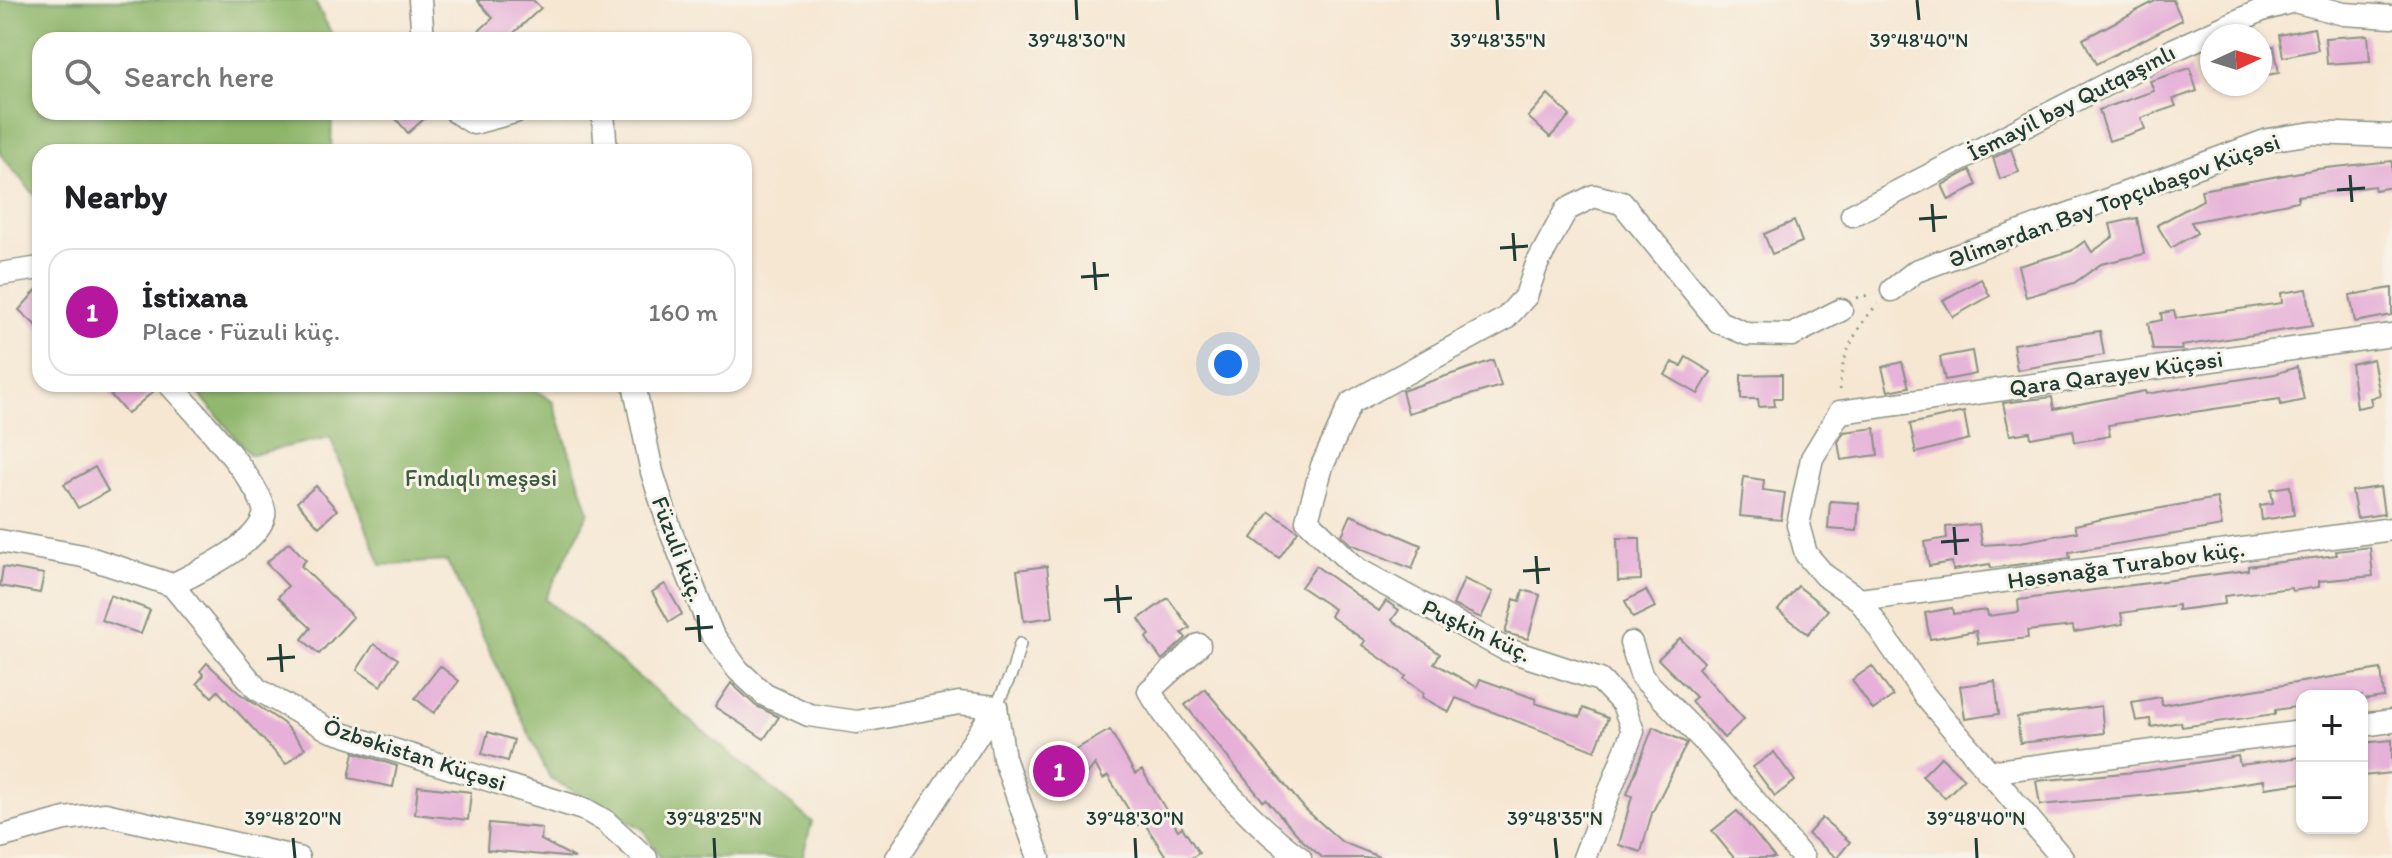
<!DOCTYPE html>
<meta charset="utf-8">
<style>
:root{--surface:#fff;--page:#f6f6f6;--text:#202124;--muted:#757577;--line:#e0e0e0;--accent:#b5179e}
body{margin:0;font-family:Itim,sans-serif;background:var(--page);color:var(--text)}
.controls{position:absolute;right:24px;bottom:24px;display:grid;overflow:hidden;border-radius:16px;box-shadow:0 2px 6px #0004}
.controls button{width:72px;height:72px;display:grid;place-items:center;padding:0;border:0;border-bottom:2px solid var(--line);background:var(--surface);color:var(--text);font:40px sans-serif}
.compass{position:absolute;left:2200px;top:24px;width:72px;height:72px;border-radius:50%;background:var(--surface);box-shadow:0 2px 6px #0004;rotate:86deg}
.you{position:absolute;left:1228px;top:364px;width:28px;height:28px;margin:-20px;border:6px solid #fff;border-radius:50%;background:#1a73e8;box-shadow:0 0 0 12px #1a73e833}
.badge{display:grid;place-items:center;width:52px;height:52px;border-radius:50%;background:var(--accent);color:#fff;font-size:26px;font-weight:700}
.pin{position:absolute;translate:-50% -50%;border:4px solid #fff;box-shadow:0 2px 8px #0006}
.list{margin:0;padding:0;list-style:none}
h2{display:flex;justify-content:space-between;align-items:center;height:104px;margin:0;padding:0 32px;font-size:34px}
h2 small{font-size:26px;font-weight:400;color:var(--muted)}
.list li{display:grid;grid-template-columns:52px 1fr auto;gap:24px;align-items:center;box-sizing:border-box;height:128px;margin:0 16px 16px;padding:0 16px;border:2px solid var(--line);border-radius:24px}
.list b{display:block;font-size:30px;white-space:nowrap}
.list p{margin:0;font-size:26px;white-space:nowrap;color:var(--muted)}
.list em{font-size:26px;font-style:normal;color:var(--muted)}
.icon{flex:none;width:44px;height:44px;fill:none;stroke:currentColor;stroke-width:2;stroke-linecap:round;stroke-linejoin:round}
.map{position:relative;flex:none;width:2392px;height:858px;overflow:hidden}
.search{position:absolute;background:var(--surface);box-shadow:0 2px 6px #0004;left:32px;top:32px;width:720px;height:88px;display:flex;align-items:center;gap:20px;box-sizing:border-box;padding:0 28px;border-radius:24px;color:var(--muted);font-size:30px}
.panel{position:absolute;background:var(--surface);box-shadow:0 2px 6px #0004;left:32px;top:144px;width:720px;height:248px;border-radius:24px}
.map>svg:first-child{display:block}
.forest{fill:#8eb66b;stroke:#567a50;stroke-width:2}
.building{fill:#e6b0d8}
.lines{fill:none;stroke-linecap:round;stroke-linejoin:round}
.service-casing{stroke:#8a9284;stroke-width:14}
.minor-casing{stroke:#8a9284;stroke-width:25}
.path{stroke:#8a9284;stroke-width:3;stroke-dasharray:2 6;stroke-linecap:butt}
.service{stroke:#fff;stroke-width:11}
.minor{stroke:#fff;stroke-width:22}
.ticks{fill:none;stroke:#1f3d34;stroke-width:3}
.labels{text-anchor:middle;dominant-baseline:central;stroke-width:6;stroke-linejoin:round;paint-order:stroke}
.street-label{font-size:24px;fill:#1f3d34;stroke:#f7f3e8}
.park-label{font-size:24px;fill:#3d5b42;stroke:#f7f3e8}
.ticks-label{font-size:20px;text-anchor:middle;fill:#1f3d34;stroke:#f7f3e8;stroke-width:6;stroke-linejoin:round;paint-order:stroke}
</style>
<div class="map">
<svg width="2392" height="858" viewBox="0 0 2392 858">
<rect width="100%" height="100%" fill="#f7f3e8"/>
<filter id="ink" filterUnits="userSpaceOnUse"><feTurbulence type="fractalNoise" baseFrequency=".0125" numOctaves="2"/><feDisplacementMap in="SourceGraphic" scale="16" xChannelSelector="R" yChannelSelector="G"/><feConvolveMatrix kernelMatrix="1 2 1 2 8 2 1 2 1" color-interpolation-filters="sRGB"/></filter>
<filter id="wash" filterUnits="userSpaceOnUse"><feTurbulence type="fractalNoise" baseFrequency=".006" numOctaves="4" result="noise"/><feDisplacementMap in="SourceGraphic" scale="32" xChannelSelector="R" yChannelSelector="G"/><feGaussianBlur stdDeviation="1.8" result="paint"/><feColorMatrix in="noise" values="0 0 0 0 0 0 0 0 0 0 0 0 0 0 0 0 0 1.4 0 .05"/><feComposite in="paint" operator="in"/></filter>
<g filter="url(#wash)">
<rect width="100%" height="100%" fill="#f6e7d3"/>
<g class="forest">
<path d="M0 0H314L335 40H40V112H332L331 152H40V202L0 154Z"/>
<path d="M191 384H526L553 402 589 512 545 599 812 822 802 858H660L643 829 550 778 447 561 381 565 330 437 250 455Z"/>
</g>
<g id="blocks">
<g class="building">
<path d="M477 0H533L541 8 506 40H469L493 18Z"/>
<path d="M2157 0H2173L2182 20 2096 64 2083 39Z"/>
<path d="M2314 28 2318 50 2283 57 2279 35Z"/>
<path d="M2368 35 2370 61 2327 64 2325 38Z"/>
<path d="M2274 46 2279 73 2260 76V49Z"/>
<path d="M2190 68 2197 91 2173 99 2176 106 2141 118 2145 129 2109 141 2099 110 2154 91 2150 81Z"/>
<path d="M1548 94 1570 116 1550 137 1528 117Z"/>
<path d="M390 112H432L408 133Z"/>
<path d="M2011 149 2019 172 2000 179 1993 158Z"/>
<path d="M2392 161V187L2375 190 2374 186 2298 196V201L2191 222 2197 233 2171 248 2157 225 2203 200 2201 190 2317 169Z"/>
<path d="M1970 170 1977 185 1949 200 1942 185Z"/>
<path d="M2137 218 2144 254 2101 264 2074 283 2026 297 2018 266 2071 251 2085 241 2092 252 2113 237 2110 224Z"/>
<path d="M1794 221 1802 242 1772 254 1764 234Z"/>
<path d="M1981 279 1990 296 1953 317 1943 300Z"/>
<path d="M40 286V329L19 310Z"/>
<path d="M2392 288V315L2355 322 2350 295Z"/>
<path d="M2307 289 2312 326 2181 346 2182 350H2153L2148 323 2162 320 2161 313 2174 311 2176 318 2282 303 2281 293Z"/>
<path d="M2100 331 2104 355 2017 370 2013 344Z"/>
<path d="M1972 351 1976 374 1945 380 1940 357Z"/>
<path d="M1686 357 1711 372 1698 394 1665 375 1672 362 1681 366Z"/>
<path d="M2373 359 2380 396 2370 398 2372 405 2357 408 2351 364Z"/>
<path d="M1493 360 1501 386 1408 413 1402 391Z"/>
<path d="M1902 362 1909 387 1888 391 1882 367Z"/>
<path d="M2297 367 2304 400 2281 405 2280 399 2108 425 2110 436 2075 442 2073 430 2031 438 2030 432 2010 435 2003 403 2052 397 2054 409 2145 391 2146 394 2275 374Z"/>
<path d="M1782 374V398H1774L1775 406 1759 407 1758 399H1741V375Z"/>
<path d="M122 384H155L156 389 127 414 110 394Z"/>
<path d="M1964 412 1969 439 1916 453 1910 424Z"/>
<path d="M1875 428 1878 455 1841 460 1838 442 1844 432Z"/>
<path d="M95 467 108 491 78 508 64 484Z"/>
<path d="M1744 477 1764 480 1763 490 1785 493 1781 520 1740 516Z"/>
<path d="M316 486 337 510 319 527 297 502Z"/>
<path d="M2290 486 2294 515 2262 520 2260 505 2273 503 2271 489Z"/>
<path d="M2380 487 2384 514 2357 518 2352 491Z"/>
<path d="M2217 498 2222 526 2069 552 2070 558 1991 568 1990 564 1953 570 1952 562 1929 566 1925 542 1947 538 1946 527 1979 524 1982 545 2015 543 2077 532 2075 525 2112 517Z"/>
<path d="M1830 501 1859 503 1857 531 1828 529Z"/>
<path d="M1270 512 1298 531 1279 558 1252 538Z"/>
<path d="M1351 515 1421 545 1412 569 1351 544 1342 535Z"/>
<path d="M1617 538H1640L1641 580 1618 581Z"/>
<path d="M289 542 306 560 301 566 353 617 319 654 302 639 311 628 278 597 288 586 266 563Z"/>
<path d="M2370 547 2373 576 2319 581V587L2292 591 2291 588 2224 596 2225 604 2178 610V605L2121 613 2123 624 2074 632 2073 626 2027 631 2028 638 1978 644 1976 631 1930 639 1925 613 1952 608 1953 614 1987 610 1988 616 2019 612 2018 600 2248 570V566L2337 555 2336 551Z"/>
<path d="M1047 566 1053 617 1024 621 1017 570Z"/>
<path d="M1316 566 1379 611 1386 601 1399 610 1392 620 1440 654 1434 663 1477 687 1480 679 1536 699 1535 703 1580 717 1583 708 1608 718 1595 751 1456 698 1449 712 1422 697 1424 693 1404 679 1406 676 1362 645 1365 641 1330 616 1334 609 1301 587Z"/>
<path d="M3 567 44 574 40 593 0 586Z"/>
<path d="M1464 579 1493 592 1481 618 1453 605Z"/>
<path d="M665 584 682 614 669 622 652 592Z"/>
<path d="M1798 586 1828 610 1808 634 1778 610Z"/>
<path d="M1523 590 1540 595 1528 639 1505 633 1514 599 1520 601Z"/>
<path d="M1646 590 1655 607 1633 618 1625 601Z"/>
<path d="M110 595 150 610 141 634 101 620Z"/>
<path d="M1168 598 1190 628 1182 633 1186 638 1162 660 1146 638 1150 635 1139 619Z"/>
<path d="M1680 638 1704 662 1698 668 1744 719 1724 738 1691 701 1696 697 1658 659Z"/>
<path d="M374 644 398 659 381 686 357 670Z"/>
<path d="M207 663 239 693 283 723 305 748 286 764 218 691 212 697 197 683 204 675 200 671Z"/>
<path d="M440 666 459 681 434 713 415 698Z"/>
<path d="M1872 666 1893 696 1873 710 1852 680Z"/>
<path d="M2381 669 2384 697 2362 700V696H2302V706L2275 710V714L2182 727 2181 722 2151 727 2150 719 2136 721 2132 702 2160 697 2162 705Z"/>
<path d="M1995 681 1999 714 1965 719 1960 686Z"/>
<path d="M731 683 756 706 779 717 764 739 715 707Z"/>
<path d="M1205 689 1305 809 1342 842 1382 858H1323L1303 841 1266 799 1263 801 1185 705Z"/>
<path d="M2101 706 2104 733 2020 743 2017 717Z"/>
<path d="M1653 727 1687 743 1652 813 1641 852 1619 845 1632 796 1627 794Z"/>
<path d="M1110 730 1135 774 1142 770 1178 830 1182 827 1199 853 1191 858H1167L1143 821 1138 825 1108 776 1103 779 1095 764 1071 795 1057 797 1038 759 1046 748 1061 746 1065 755Z"/>
<path d="M488 732 514 740 508 761 482 754Z"/>
<path d="M2392 740V773L2362 776V743Z"/>
<path d="M354 752 397 766 393 787 349 778Z"/>
<path d="M1774 752 1795 781 1775 796 1753 767Z"/>
<path d="M2238 756 2240 765 2302 757V783L2265 788 2264 780 2186 792 2040 805 2036 781 2146 771Z"/>
<path d="M1941 757 1964 779 1945 798 1922 776Z"/>
<path d="M418 786 471 792 468 820 415 814Z"/>
<path d="M1737 811 1775 858H1734L1712 831Z"/>
<path d="M1822 818 1850 842 1837 858 1808 834Z"/>
<path d="M489 823 542 828 541 840 575 858 487 850Z"/>
</g>
</g>
</g>
<g filter="url(#ink)">
<use href="#blocks" fill-opacity="0" stroke="#8a9284" stroke-width="2"/>
<g class="lines">
<g class="service-casing">
<path id="service" d="M996 707 1013 670 1020 644"/>
</g>
<g class="minor-casing">
<g id="minor">
<path d="M420 0 423 40"/>
<path d="M456 112 474 123 515 112"/>
<path d="M603 112 606 152"/>
<path d="M1852 215 2173 50 2262 10 2294 1 2344 14 2392 17"/>
<path d="M0 274 40 268"/>
<path d="M1892 290 1916 271 2268 140 2313 133 2392 136"/>
<path d="M169 384C188 404 271 493 264 516 256 546 198 572 172 585"/>
<path d="M634 384 652 472 671 532 712 634 738 670 765 695 809 715 857 722 959 703 996 707"/>
<path d="M0 541 83 556 172 585"/>
<path d="M172 585 257 689 329 730 586 810 605 821 646 858"/>
<path d="M1860 600 2392 529"/>
<path d="M1631 643 1642 677 1707 744 1803 858"/>
<path d="M1199 645 1149 691C1186 749 1244 817 1300 858"/>
<path d="M996 707 1004 758 1039 858"/>
<path d="M2362 725 2392 721"/>
<path d="M1988 772 2302 732"/>
<path d="M0 837 65 819 105 814 298 858"/>
<path d="M897 858 996 707"/>
<path d="M1584 858 1633 731 1623 704 1600 680 1505 649 1357 569 1307 520 1322 466 1351 403 1505 319 1526 296 1537 264 1566 210 1594 196 1622 203 1719 322 1747 334 1792 335 1841 310"/>
<path d="M2062 858 1925 696 1860 600 1824 575 1806 554 1798 525 1812 458 1840 412 2392 335"/>
</g>
</g>
<g class="path">
<path d="M1857 298 1872 294"/>
<path d="M1840 390C1839 360 1857 325 1878 304"/>
</g>
<use href="#service" class="service"/>
<use href="#minor" class="minor"/>
</g>
</g>
<path class="ticks" d="M1076 0 1077 20M1497 0 1498 20M1917 0 1919 20M2350 175 2352 202M2337 190 2365 188M1932 204 1934 232M1919 219 1947 217M1513 233 1515 261M1500 248 1528 246M1094 262 1096 290M1081 277 1109 275M1954 527 1956 555M1941 542 1969 540M1536 556 1538 584M1523 571 1550 569M1117 585 1119 613M1104 600 1132 598M698 615 700 642M685 629 713 627M280 644 282 672M267 659 295 657M293 838 295 858M714 838 715 858M1135 838 1136 858M1555 838 1557 858M1976 838 1977 858"/>
<g class="labels">
<g class="street-label">
<text transform="translate(2071 102) rotate(-27)">İsmayil bəy Qutqaşınlı</text>
<text transform="translate(2114 200) rotate(-20)">Əlimərdan Bəy Topçubaşov Küçəsi</text>
<text transform="translate(2116 373) rotate(-8)">Qara Qarayev Küçəsi</text>
<text transform="translate(679 549) rotate(69)">Füzuli küç.</text>
<text transform="translate(2126 564) rotate(-8)">Həsənağa Turabov küç.</text>
<text transform="translate(1477 630) rotate(25)">Puşkin küç.</text>
<text transform="translate(415 754) rotate(18)">Özbəkistan Küçəsi</text>
</g>
<g class="park-label">
<text x="481" y="477">Fındıqlı meşəsi</text>
</g>
</g>
<g class="ticks-label">
<text x="1077" y="47">39°48'30"N</text>
<text x="1498" y="47">39°48'35"N</text>
<text x="1919" y="47">39°48'40"N</text>
<text x="293" y="825">39°48'20"N</text>
<text x="714" y="825">39°48'25"N</text>
<text x="1135" y="825">39°48'30"N</text>
<text x="1555" y="825">39°48'35"N</text>
<text x="1976" y="825">39°48'40"N</text>
</g>
</svg>
<div class="controls">
<button>+</button>
<button>−</button>
</div>
<svg class="compass" viewBox="-18 -18 36 36"><path d="M0-13l5 13h-10z" fill="#e53935"/><path d="M0 13l5-13h-10z" fill="#757577"/></svg>
<div class="you"></div>
<div class="pin badge" style="left:1059px;top:771px">1</div>
<div class="search"><svg class="icon" aria-label="search" viewBox="0 0 24 24"><circle cx="10" cy="10" r="6"/><path d="M15 15l6 6"/></svg>Search here</div>
<section class="panel">
<h2>Nearby<small></small></h2>
<ul class="list">
<li><span class="badge">1</span><div><b>İstixana</b><p>Place · Füzuli küç.</p></div><em>160 m</em></li>
</ul>
</section>
</div>
